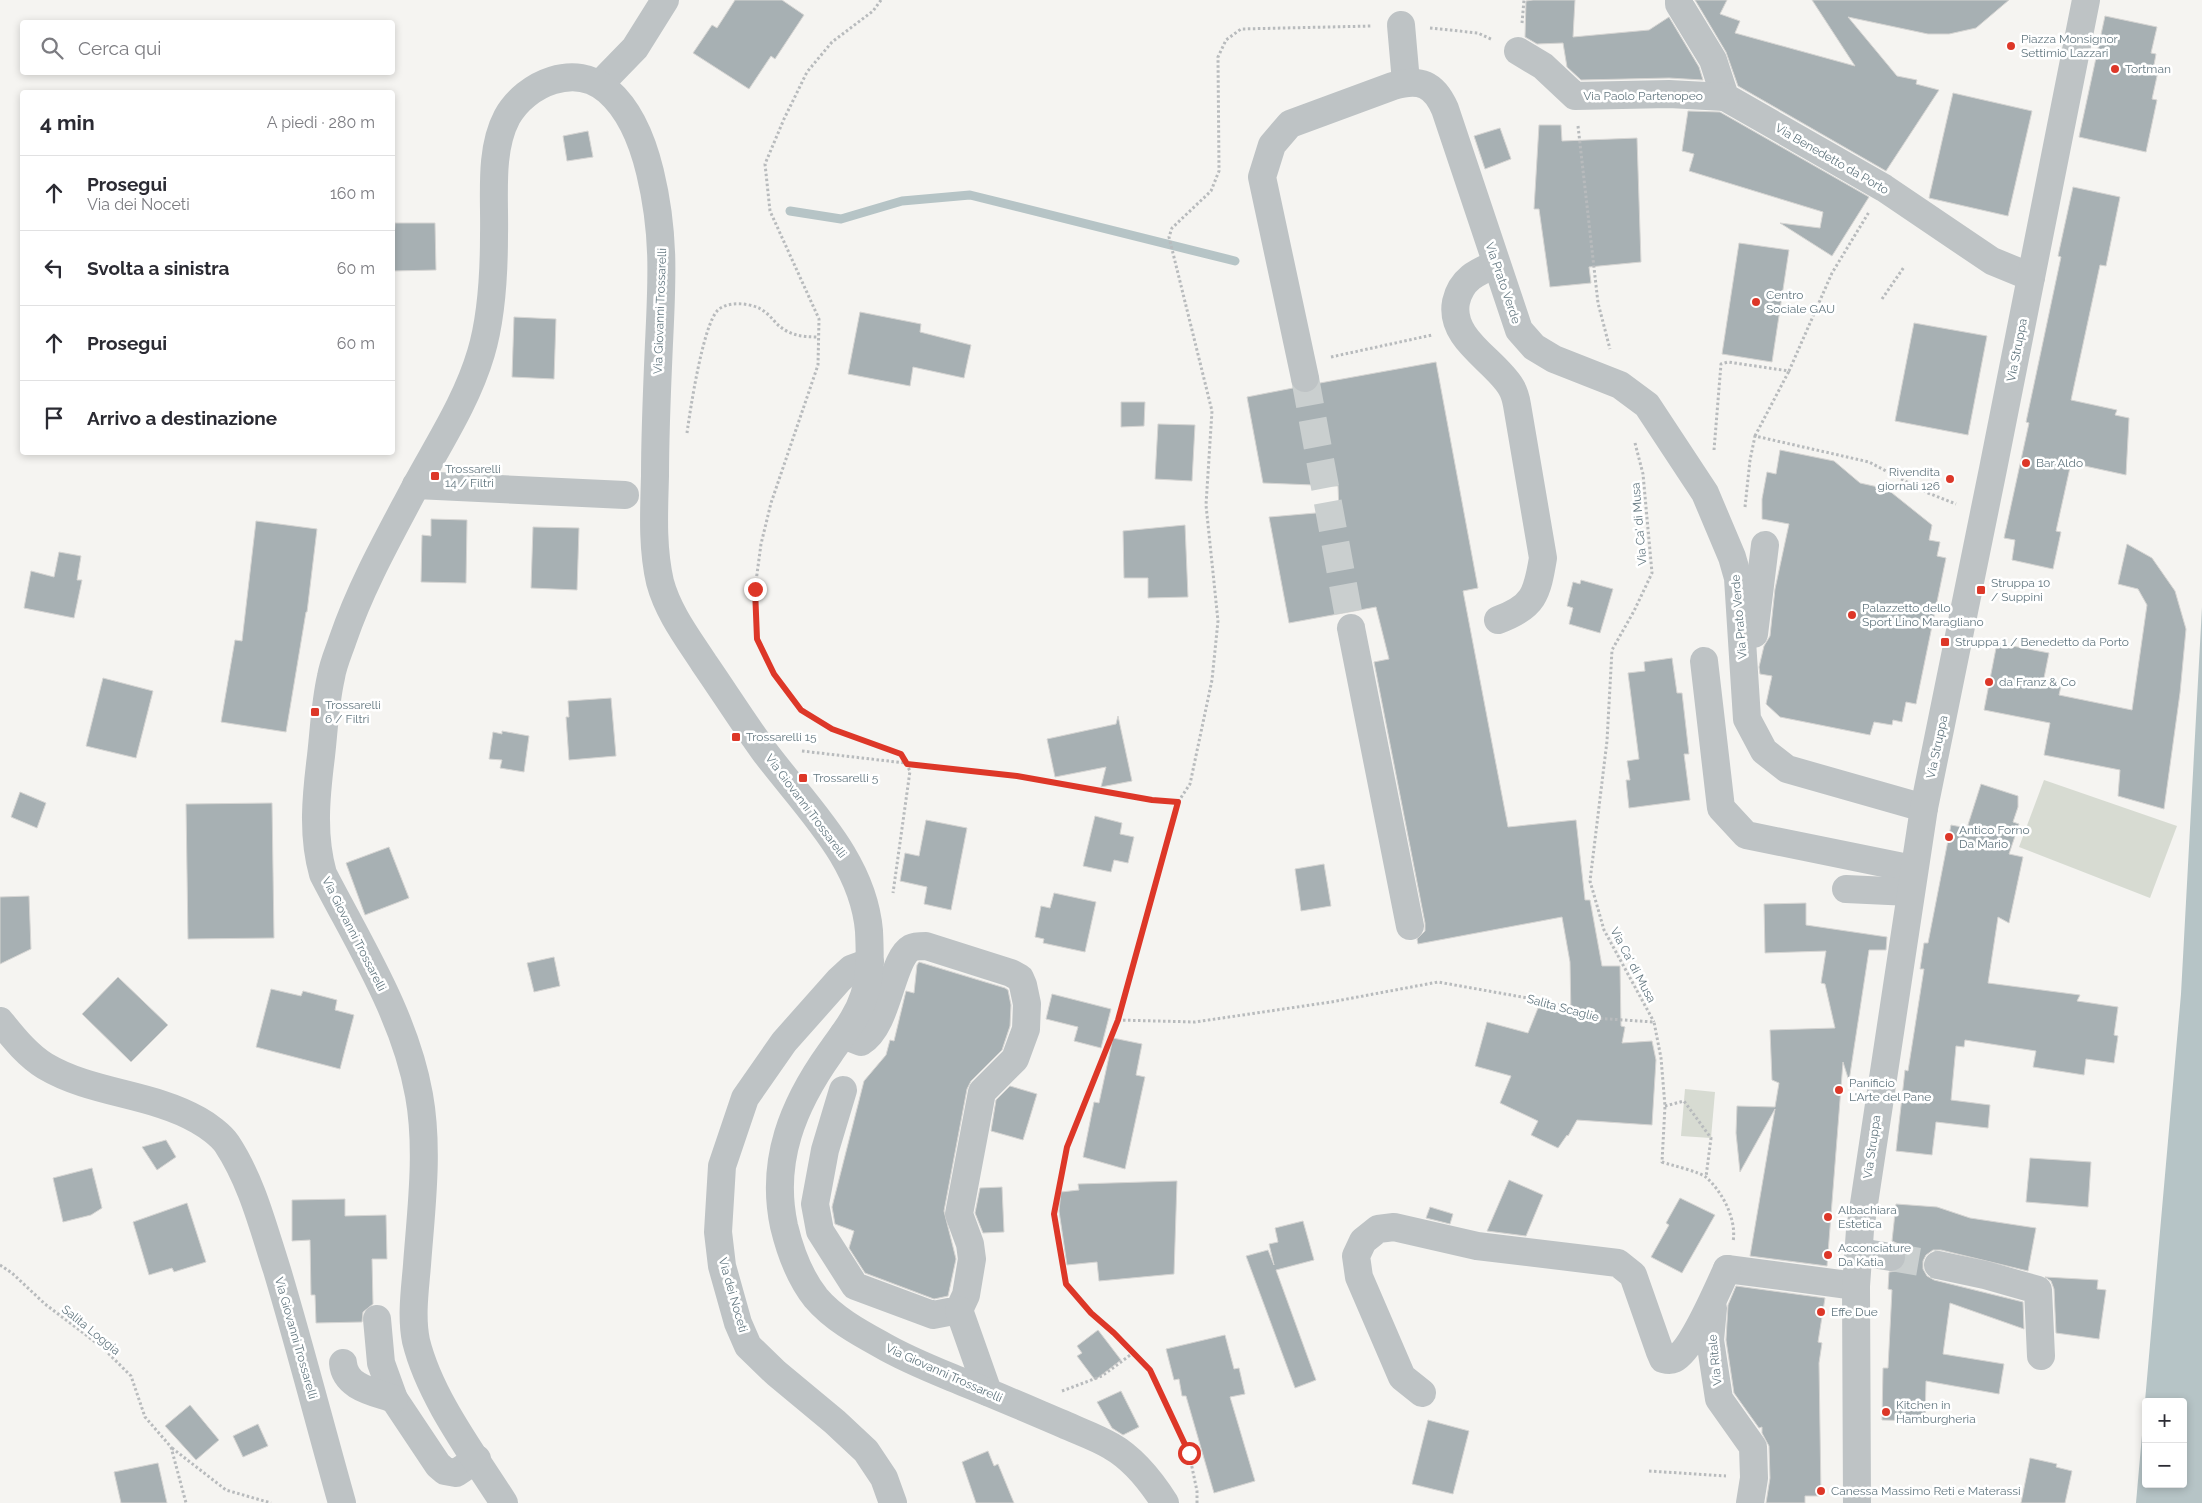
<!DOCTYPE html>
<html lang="it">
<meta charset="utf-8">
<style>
:root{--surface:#fff;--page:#f2f2f3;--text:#2b2b33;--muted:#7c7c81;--line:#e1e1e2}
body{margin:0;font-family:Raleway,sans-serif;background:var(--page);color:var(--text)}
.controls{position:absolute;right:15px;bottom:15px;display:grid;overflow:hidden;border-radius:5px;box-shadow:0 2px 8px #0003}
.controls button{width:45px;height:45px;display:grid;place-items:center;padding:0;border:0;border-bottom:1px solid var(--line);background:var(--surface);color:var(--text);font:25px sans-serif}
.stop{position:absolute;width:15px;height:15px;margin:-11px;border:4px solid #dd3728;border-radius:50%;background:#fff}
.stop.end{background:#dd3728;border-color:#fff;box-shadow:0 1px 5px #0008}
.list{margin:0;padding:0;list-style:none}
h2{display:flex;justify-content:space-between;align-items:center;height:65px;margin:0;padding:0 20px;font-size:21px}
h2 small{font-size:16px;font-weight:400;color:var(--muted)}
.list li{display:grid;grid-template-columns:32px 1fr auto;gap:15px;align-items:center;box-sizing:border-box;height:75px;padding:0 20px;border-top:1px solid var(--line)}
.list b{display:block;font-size:19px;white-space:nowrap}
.list p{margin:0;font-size:16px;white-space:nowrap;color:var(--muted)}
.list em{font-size:16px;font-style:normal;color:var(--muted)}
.icon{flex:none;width:28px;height:28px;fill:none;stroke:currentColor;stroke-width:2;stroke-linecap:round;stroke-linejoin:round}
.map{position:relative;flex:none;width:2202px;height:1503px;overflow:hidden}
.search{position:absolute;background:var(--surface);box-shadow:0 2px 8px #0003;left:20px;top:20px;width:375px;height:55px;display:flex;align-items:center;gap:12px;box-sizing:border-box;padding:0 18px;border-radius:5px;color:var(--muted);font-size:19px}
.panel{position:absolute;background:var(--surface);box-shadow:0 2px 8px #0003;left:20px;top:90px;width:375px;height:365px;border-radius:5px}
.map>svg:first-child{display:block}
.green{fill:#d7dbd2}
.water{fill:#b6c4c6;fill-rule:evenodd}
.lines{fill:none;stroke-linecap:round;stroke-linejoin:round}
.stream{stroke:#b6c4c6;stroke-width:9}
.building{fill:#a7b0b3;stroke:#d6d5d3}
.minor-tunnel{stroke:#cacfcf;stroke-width:28;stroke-dasharray:28 14;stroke-linecap:butt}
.path{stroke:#b8bbbd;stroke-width:3;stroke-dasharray:2.5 2.5;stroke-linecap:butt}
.minor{stroke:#bec3c5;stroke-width:28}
.route{stroke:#dd3728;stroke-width:6}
.poi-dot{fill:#dd3728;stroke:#fff;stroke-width:2}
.labels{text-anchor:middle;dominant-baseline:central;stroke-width:5;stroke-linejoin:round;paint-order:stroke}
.poi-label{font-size:12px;fill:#647881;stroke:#fff;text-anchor:start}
.street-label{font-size:12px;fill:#647881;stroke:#fff}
</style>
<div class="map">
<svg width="2202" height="1503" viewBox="0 0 2202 1503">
<rect width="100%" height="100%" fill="#f5f4f1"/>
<g class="green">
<path d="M2044 780 2177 826 2150 898 2019 847Z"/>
<path d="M1685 1089 1715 1092 1711 1138 1681 1136Z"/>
</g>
<path class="water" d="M2202 607V1503H2136L2181 994ZM2146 1402H2183V1484H2146Z"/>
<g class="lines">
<path class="stream" d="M790 211 841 219 902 201 970 195 1235 261"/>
</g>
<g class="building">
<path d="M735 0H782L804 15 775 59 771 56 749 89 693 53 712 25 717 28Z"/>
<path d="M1533 0H1575L1573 37 1649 30 1669 17 1699 67 1703 80 1669 78 1581 80 1567 67 1563 43 1537 44 1525 37 1526 1Z"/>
<path d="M1695 0H1727L1720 14 1740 21 1735 33 1855 66 1812 0H2009L1976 28 1949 34H1928L1848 17 1897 76 1917 80 1916 84 1939 90 1886 171 1738 86 1726 52Z"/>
<path d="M2105 16 2157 27 2151 53 2156 54 2154 65 2159 67 2152 99 2157 100 2146 152 2079 137Z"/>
<path d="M1953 93 2032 111 2008 216 1929 198Z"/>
<path d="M1688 111 1720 112 1869 197 1832 256 1780 223 1820 228 1823 212 1689 171 1694 154 1682 151Z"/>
<path d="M1539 125H1561L1562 141 1637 138 1641 262 1589 267 1591 283 1550 287 1539 209H1534Z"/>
<path d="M1500 128 1511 159 1485 169 1474 136Z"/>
<path d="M588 131 593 157 567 161 563 136Z"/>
<path d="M2073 187 2120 197 2106 266 2100 265 2071 400 2117 410 2115 415 2129 418 2126 475 2071 463 2056 531 2061 532 2053 569 2012 560 2015 540 2004 538 2029 423 2026 422 2061 257 2058 256Z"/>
<path d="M395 223H435L436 270 392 271Z"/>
<path d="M1739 243 1789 250 1772 362 1722 354Z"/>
<path d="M860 312 921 324 920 332 971 345 964 378 913 367 910 386 848 374Z"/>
<path d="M514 317 556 319 554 379 512 377Z"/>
<path d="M1914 323 1987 336 1968 435 1895 421Z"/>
<path d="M1436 362 1478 588 1463 591 1508 827 1576 820 1585 900H1590L1602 966H1620L1621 1026 1625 1027 1622 1043 1652 1041 1656 1060 1652 1125 1577 1120 1568 1136 1567 1135 1558 1148 1531 1135 1538 1121 1500 1103 1511 1076 1475 1066 1487 1022 1528 1033 1540 1003 1571 1016 1570 962 1562 917 1418 944 1417 939 1425 931V923L1374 662 1389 659 1376 607 1289 623 1269 517 1339 511 1338 486 1263 483 1247 397 1293 388 1300 393H1308L1315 390 1320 383Z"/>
<path d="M1121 402H1145L1144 426 1121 427Z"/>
<path d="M1158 424 1195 425 1192 481 1155 479Z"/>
<path d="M1780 450 1834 461 1860 483 1887 489 1932 525 1929 540 1940 542 1937 556 1946 558 1916 704 1906 702 1902 722 1893 720 1892 725 1874 722 1870 735 1780 717 1766 704 1772 676 1760 674 1759 667 1764 646 1770 636 1775 589 1789 524 1762 519V499L1767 472 1776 474Z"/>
<path d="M431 519 467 520 466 583 421 582 422 535 431 536Z"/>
<path d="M256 521 317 529 307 612H306L286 732 221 722 235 640 242 641Z"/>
<path d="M1185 525 1188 597 1148 598V578H1124L1123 531Z"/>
<path d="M533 527 579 528 577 590 531 588Z"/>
<path d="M2127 544 2152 558 2175 591 2186 629 2180 693 2164 809 2118 796 2120 770 2044 755 2050 723 1984 710 1997 643 2049 653 2043 683 2061 686 2059 695 2132 710 2147 605 2138 589 2118 584Z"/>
<path d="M59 552 81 556 77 580H82L74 618 24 608 31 571 54 577Z"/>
<path d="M1581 580 1613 589 1600 633 1569 624 1573 608 1567 606 1573 582 1580 584Z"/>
<path d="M1672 658 1677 693H1682L1689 754H1684L1690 800 1629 808 1626 780H1630L1627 761 1639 759 1628 673 1645 671 1644 662Z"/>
<path d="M103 678 153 691 136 758 86 746Z"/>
<path d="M611 698 616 756 569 760 566 717H569L568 701Z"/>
<path d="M1118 716 1132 781 1101 787 1106 767 1055 777 1047 739 1116 724Z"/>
<path d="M502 731 529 736 524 772 500 768 502 760 489 759 493 732 502 734Z"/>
<path d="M1981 784 2018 796V807L2013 822 2019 824 2009 854 2023 857 2009 923 1998 917 1988 983 2080 995 2077 1001 2118 1007 2114 1035 2118 1036 2114 1063 2086 1059 2084 1075 2033 1067 2036 1051 1965 1040 1964 1047 1956 1046 1951 1100 1990 1105 1988 1128 1936 1122 1932 1155 1896 1151 1905 1070 1908 1071 1924 969H1920L1924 943H1928L1951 825 1967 828Z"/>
<path d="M20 792 46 803 37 828 11 817Z"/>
<path d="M272 803 274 938 188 939 186 804Z"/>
<path d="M1095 816 1122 823 1120 834 1134 837 1128 863 1114 860 1111 872 1083 866Z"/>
<path d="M926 820 967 828 951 910 924 904 927 887 900 881 905 853 919 856Z"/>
<path d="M389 847 409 898 365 915 346 863Z"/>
<path d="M1324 864 1331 906 1301 911 1295 869Z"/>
<path d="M1054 893 1096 902 1085 952 1043 943 1044 939 1035 937 1041 906 1050 908Z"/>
<path d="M29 896 31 949 0 964V897Z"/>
<path d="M1806 903V925L1887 937 1886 950H1869L1849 1081 1843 1062 1827 1266 1750 1256 1775 1109 1740 1172 1736 1133 1737 1106 1775 1107 1779 1083 1772 1080 1770 1030 1835 1028 1825 984 1821 983 1826 951 1765 953 1764 904Z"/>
<path d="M554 957 560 986 534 992 527 963Z"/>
<path d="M919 962 1005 988 1008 990 1011 1005 1010 1026 1002 1050 971 1081 967 1089 944 1211 956 1259 948 1296 934 1299 865 1273 849 1248 854 1231 835 1224 832 1207 864 1081 886 1055 890 1040 894 1041 906 991 914 993 917 965Z"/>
<path d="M118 977 168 1025 131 1062 82 1014Z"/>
<path d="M271 989 301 996 303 991 337 1000 335 1010 354 1015 340 1069 256 1047Z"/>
<path d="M1052 994 1111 1009 1101 1048 1074 1041 1078 1027 1046 1019Z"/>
<path d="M1113 1038 1142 1044 1136 1075 1145 1077 1125 1169 1083 1157 1094 1102 1099 1103Z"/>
<path d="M1010 1086 1037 1094 1023 1140 991 1131 996 1100Z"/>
<path d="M166 1140 176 1157 157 1170 142 1147Z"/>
<path d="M2030 1158 2091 1162 2088 1207 2026 1202Z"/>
<path d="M92 1168 102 1208 91 1215 63 1222 53 1178Z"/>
<path d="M1509 1180 1543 1195 1526 1236 1487 1231Z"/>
<path d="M1177 1181 1174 1274 1099 1281 1097 1262 1067 1265 1059 1211 1061 1192 1079 1190 1078 1184Z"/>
<path d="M1002 1187 1004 1232 983 1233 975 1213 980 1188Z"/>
<path d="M1680 1198 1715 1215 1682 1273 1651 1257 1669 1225 1666 1223Z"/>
<path d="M345 1199V1216L386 1215 387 1259H372L373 1304 363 1312 362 1322 316 1323 315 1295H311L310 1240 292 1241V1200Z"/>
<path d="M187 1203 206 1262 174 1272 172 1268 149 1275 133 1222Z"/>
<path d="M1896 1204 1937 1207 1970 1218 2036 1228 2028 1271 1941 1250H1933L1926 1255 1923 1261V1269L1927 1276 1934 1280 2023 1302 2024 1329 1950 1303 1943 1354 2004 1364 1999 1394 1926 1381 1925 1421 1882 1420 1883 1368H1888L1892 1290 1888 1289 1889 1272 1897 1271 1903 1267 1906 1259 1905 1251 1901 1245 1892 1241Z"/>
<path d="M1430 1207 1453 1214 1450 1224 1426 1218Z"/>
<path d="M1303 1221 1314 1260 1276 1270 1316 1380 1295 1388 1246 1256 1268 1250 1274 1265 1269 1244 1278 1242 1275 1228Z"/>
<path d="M2045 1277 2098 1280 2097 1289 2106 1290 2099 1339 2056 1333 2054 1289 2051 1281Z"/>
<path d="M1736 1286 1825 1298 1818 1342 1822 1343 1819 1363 1821 1496H1805V1503H1766L1770 1478 1769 1446 1762 1433V1427L1759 1428 1734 1393 1726 1340 1728 1305Z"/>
<path d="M1098 1330 1121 1360 1095 1380 1077 1356 1082 1353 1077 1346Z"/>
<path d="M1225 1335 1234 1369 1239 1368 1245 1394 1230 1397 1255 1481 1214 1493 1186 1396H1182L1179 1379 1174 1380 1166 1349Z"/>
<path d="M1121 1391 1139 1427 1123 1435 1112 1428 1097 1402Z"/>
<path d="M190 1405 219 1440 196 1460 165 1426Z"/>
<path d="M1428 1420 1469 1431 1453 1494 1412 1484Z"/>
<path d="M258 1424 268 1446 243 1457 233 1436Z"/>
<path d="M988 1451 994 1466 998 1464 1014 1503H976L962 1462Z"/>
<path d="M2030 1458 2057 1464 2056 1467 2072 1471 2065 1503H2021Z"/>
<path d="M158 1463 167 1503H121L114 1472Z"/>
</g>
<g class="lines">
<g class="minor-tunnel">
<path d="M1305 378 1351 628"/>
<path d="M1891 1257 1938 1265"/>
</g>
<g class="path">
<path d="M881 0 873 11 832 42 807 72 784 119 765 164 770 211 819 319 818 365 771 503 761 544 755 589 757 639 774 674 801 710 832 729 901 754 910 771 893 893"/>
<path d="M1522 23 1524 0"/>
<path d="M1430 28 1478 33 1493 40"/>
<path d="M1578 126 1598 303 1610 349"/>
<path d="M1882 299 1904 267"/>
<path d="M1331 357 1432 335"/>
<path d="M687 433C690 411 703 324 718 310 728 301 747 303 759 308 765 311 771 317 776 323 788 335 801 337 818 337"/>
<path d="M1755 436 1789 371"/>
<path d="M1635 443 1643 474 1652 573 1634 611 1612 650 1607 741 1590 881 1604 930 1654 1022"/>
<path d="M1714 450 1721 364 1728 362 1789 371 1832 273 1869 212"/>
<path d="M1745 507 1750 460 1755 436 1869 462 1928 493 1956 504"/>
<path d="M802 751 1017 776 1151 800 1178 802"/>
<path d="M1118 1020 1195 1022 1331 1002 1438 982 1550 1002 1593 1018 1654 1022 1661 1058 1665 1106 1662 1162C1673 1166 1699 1171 1707 1178 1723 1193 1737 1220 1733 1242"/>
<path d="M1665 1106 1684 1101 1711 1138 1706 1177"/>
<path d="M0 1265 12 1273 45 1304 103 1348 131 1376 145 1417 171 1447 186 1503"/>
<path d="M1062 1391 1102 1376 1133 1353"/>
<path d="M172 1448 226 1490 271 1503"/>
<path d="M1649 1471 1726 1476"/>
<path d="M1197 1503V1491L1189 1453 1150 1370 1114 1333 1091 1313 1067 1284 1054 1214 1067 1147 1118 1020 1178 802 1190 784 1212 680 1218 621 1206 505 1212 411 1169 237 1172 228 1211 191 1219 171 1218 57 1226 40 1241 29 1372 26"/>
</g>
<g class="minor">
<path d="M1679 0V4L1713 60 1725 97 1884 188 1992 261 2031 277"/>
<path d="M1401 25 1406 82"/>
<path d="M1518 51 1543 66 1575 96 1669 94 1725 97"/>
<path d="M600 84 635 48 665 0"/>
<path d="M1496 264C1477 272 1461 279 1456 302 1449 339 1495 360 1511 387 1514 392 1516 399 1517 405L1543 558C1537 594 1534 607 1498 620"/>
<path d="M1305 378 1262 177 1272 145 1290 124 1393 86C1420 78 1434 84 1445 109L1519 330 1534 347 1554 359 1620 385 1647 405 1705 493 1732 557 1738 578 1747 719 1764 751 1787 769 1924 808"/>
<path d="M416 485 625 495"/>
<path d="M1351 628 1410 926"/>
<path d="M1754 634 1765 545"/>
<path d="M1704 661 1721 808 1746 835 1913 869"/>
<path d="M1846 889 1910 892"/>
<path d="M870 962 851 969 839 980 784 1042 745 1098 722 1166 718 1232 722 1266 738 1323 748 1346 776 1373 835 1422 866 1451 884 1478 893 1503"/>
<path d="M0 1021C13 1037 27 1055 45 1066 92 1094 151 1093 198 1120 207 1125 221 1135 227 1144 252 1182 263 1227 277 1270 300 1347 320 1425 342 1503"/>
<path d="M843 1090 825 1150 815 1204 820 1231 855 1286 933 1315 959 1310 966 1295 972 1259 970 1244 959 1214 982 1092 1015 1059 1026 1029 1027 1004 1023 985 1020 978 1011 973 926 946C921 946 915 946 911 948 891 959 889 1025 861 1042L843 1035"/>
<path d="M1859 1252 1891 1257"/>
<path d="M1938 1265 1985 1275 2038 1290 2041 1356"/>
<path d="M1727 1269 1856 1286"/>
<path d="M1713 1308 1710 1340 1719 1399 1753 1447 1754 1478 1750 1503"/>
<path d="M959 1310 988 1392"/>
<path d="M377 1319 381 1363 394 1399 438 1465 445 1471 456 1473 477 1459"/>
<path d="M343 1363C345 1388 375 1392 394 1399"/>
<path d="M1422 1393 1402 1377 1359 1277 1356 1256 1363 1241 1378 1229 1394 1227 1477 1246 1618 1263 1633 1275 1660 1352 1663 1359C1667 1360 1670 1361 1674 1359 1692 1351 1718 1288 1727 1269"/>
<path d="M504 1503C473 1454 430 1398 416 1341 411 1316 415 1290 417 1265 421 1210 429 1150 419 1095 405 1016 359 944 323 874 312 835 316 796 321 756 324 730 325 703 331 677 333 664 339 651 343 639 360 589 386 542 411 495 435 449 466 404 481 353 492 316 494 273 494 235 495 197 489 151 507 117 526 83 576 62 608 91 631 111 643 143 650 172 665 234 662 281 659 343 657 388 655 432 655 476 654 511 652 547 660 582 668 612 687 637 704 663 724 692 743 722 764 751 805 806 863 859 869 931 870 952 871 975 864 996 857 1018 843 1034 830 1053 793 1105 770 1161 784 1226 790 1251 800 1278 816 1298 833 1318 858 1332 880 1344 907 1360 936 1371 965 1383 998 1396 1030 1410 1063 1424 1078 1431 1096 1437 1111 1446 1134 1459 1151 1481 1165 1503"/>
<path d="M1857 1503 1856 1286 1860 1230 1924 808 1993 469 2086 0"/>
</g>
</g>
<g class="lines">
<path class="route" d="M755 589 757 639 774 674 801 710 832 729 901 754 907 764 1017 776 1152 800 1178 802 1118 1020 1067 1147 1054 1214 1066 1284 1091 1313 1114 1333 1150 1370 1189 1453"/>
</g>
<g class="poi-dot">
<circle cx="2011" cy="46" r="5"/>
<circle cx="2115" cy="69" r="5"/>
<circle cx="1756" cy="302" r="5"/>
<circle cx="2026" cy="463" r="5"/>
<rect x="430" y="471" width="10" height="10" rx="2.5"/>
<circle cx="1950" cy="479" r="5"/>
<rect x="1976" y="585" width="10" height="10" rx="2.5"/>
<circle cx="1852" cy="615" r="5"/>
<rect x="1940" y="637" width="10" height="10" rx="2.5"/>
<circle cx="1989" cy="682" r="5"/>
<rect x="310" y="707" width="10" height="10" rx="2.5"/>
<rect x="731" y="732" width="10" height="10" rx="2.5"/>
<rect x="798" y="773" width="10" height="10" rx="2.5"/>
<circle cx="1949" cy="837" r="5"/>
<circle cx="1839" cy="1090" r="5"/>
<circle cx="1828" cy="1217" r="5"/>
<circle cx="1828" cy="1255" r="5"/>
<circle cx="1821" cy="1312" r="5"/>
<circle cx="1886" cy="1412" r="5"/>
<circle cx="1821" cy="1491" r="5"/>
</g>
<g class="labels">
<g class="poi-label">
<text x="2021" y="39">Piazza Monsignor<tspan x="2021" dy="14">Settimio Lazzari</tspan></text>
<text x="2125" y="69">Tortman</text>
<text x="1766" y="295">Centro<tspan x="1766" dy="14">Sociale GAU</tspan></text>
<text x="2036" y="463">Bar Aldo</text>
<text x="445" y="469">Trossarelli<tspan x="445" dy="14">14 / Filtri</tspan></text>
<text x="1940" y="472" text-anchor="end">Rivendita<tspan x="1940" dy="14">giornali 126</tspan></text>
<text x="1991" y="583">Struppa 10<tspan x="1991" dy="14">/ Suppini</tspan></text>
<text x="1862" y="608">Palazzetto dello<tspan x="1862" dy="14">Sport Lino Maragliano</tspan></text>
<text x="1955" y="642">Struppa 1 / Benedetto da Porto</text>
<text x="1999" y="682">da Franz &amp; Co</text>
<text x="325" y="705">Trossarelli<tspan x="325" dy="14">6 / Filtri</tspan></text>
<text x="746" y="737">Trossarelli 15</text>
<text x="813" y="778">Trossarelli 5</text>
<text x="1959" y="830">Antico Forno<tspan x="1959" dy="14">Da Mario</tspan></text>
<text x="1849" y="1083">Panificio<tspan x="1849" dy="14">L'Arte del Pane</tspan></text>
<text x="1838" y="1210">Albachiara<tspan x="1838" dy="14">Estetica</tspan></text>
<text x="1838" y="1248">Acconciature<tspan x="1838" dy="14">Da Katia</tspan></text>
<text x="1831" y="1312">Effe Due</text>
<text x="1896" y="1405">Kitchen in<tspan x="1896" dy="14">Hamburgheria</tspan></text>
<text x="1831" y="1491">Canessa Massimo Reti e Materassi</text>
</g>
<g class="street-label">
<text x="1643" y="96">Via Paolo Partenopeo</text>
<text transform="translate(1832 159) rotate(30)">Via Benedetto da Porto</text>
<text transform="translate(1503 283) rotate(71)">Via Prato Verde</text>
<text transform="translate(660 311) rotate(-88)">Via Giovanni Trossarelli</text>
<text transform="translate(2017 350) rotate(-79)">Via Struppa</text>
<text transform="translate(1639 524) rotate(-95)">Via Ca' di Musa</text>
<text transform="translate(1739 617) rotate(-95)">Via Prato Verde</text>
<text transform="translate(1937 747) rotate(-78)">Via Struppa</text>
<text transform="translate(806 806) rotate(53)">Via Giovanni Trossarelli</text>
<text transform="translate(354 934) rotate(63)">Via Giovanni Trossarelli</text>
<text transform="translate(1633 965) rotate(62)">Via Ca' di Musa</text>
<text transform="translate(1563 1008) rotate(15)">Salita Scaglie</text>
<text transform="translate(1872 1147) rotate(-82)">Via Struppa</text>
<text transform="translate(733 1295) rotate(74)">Via dei Noceti</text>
<text transform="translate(91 1330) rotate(39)">Salita Loggia</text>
<text transform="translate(296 1338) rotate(74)">Via Giovanni Trossarelli</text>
<text transform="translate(1715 1360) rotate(-96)">Via Ritale</text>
<text transform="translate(944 1373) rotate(24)">Via Giovanni Trossarelli</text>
</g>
</g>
</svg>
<div class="controls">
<button>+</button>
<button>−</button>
</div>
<div class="stop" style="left:1189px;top:1453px"></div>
<div class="stop end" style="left:755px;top:589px"></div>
<div class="search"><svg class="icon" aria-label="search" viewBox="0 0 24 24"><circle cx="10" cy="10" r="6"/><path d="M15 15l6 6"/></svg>Cerca qui</div>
<section class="panel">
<h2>4 min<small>A piedi · 280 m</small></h2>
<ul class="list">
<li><svg class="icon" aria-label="ahead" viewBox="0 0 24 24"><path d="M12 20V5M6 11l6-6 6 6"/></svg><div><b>Prosegui</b><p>Via dei Noceti</p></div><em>160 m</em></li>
<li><svg class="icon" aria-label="left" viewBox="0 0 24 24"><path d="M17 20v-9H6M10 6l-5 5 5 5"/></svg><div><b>Svolta a sinistra</b></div><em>60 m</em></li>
<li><svg class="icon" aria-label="ahead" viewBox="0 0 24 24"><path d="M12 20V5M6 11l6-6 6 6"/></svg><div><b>Prosegui</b></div><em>60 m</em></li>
<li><svg class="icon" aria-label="arrive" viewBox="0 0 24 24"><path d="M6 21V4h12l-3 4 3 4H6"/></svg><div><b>Arrivo a destinazione</b></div></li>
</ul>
</section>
</div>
